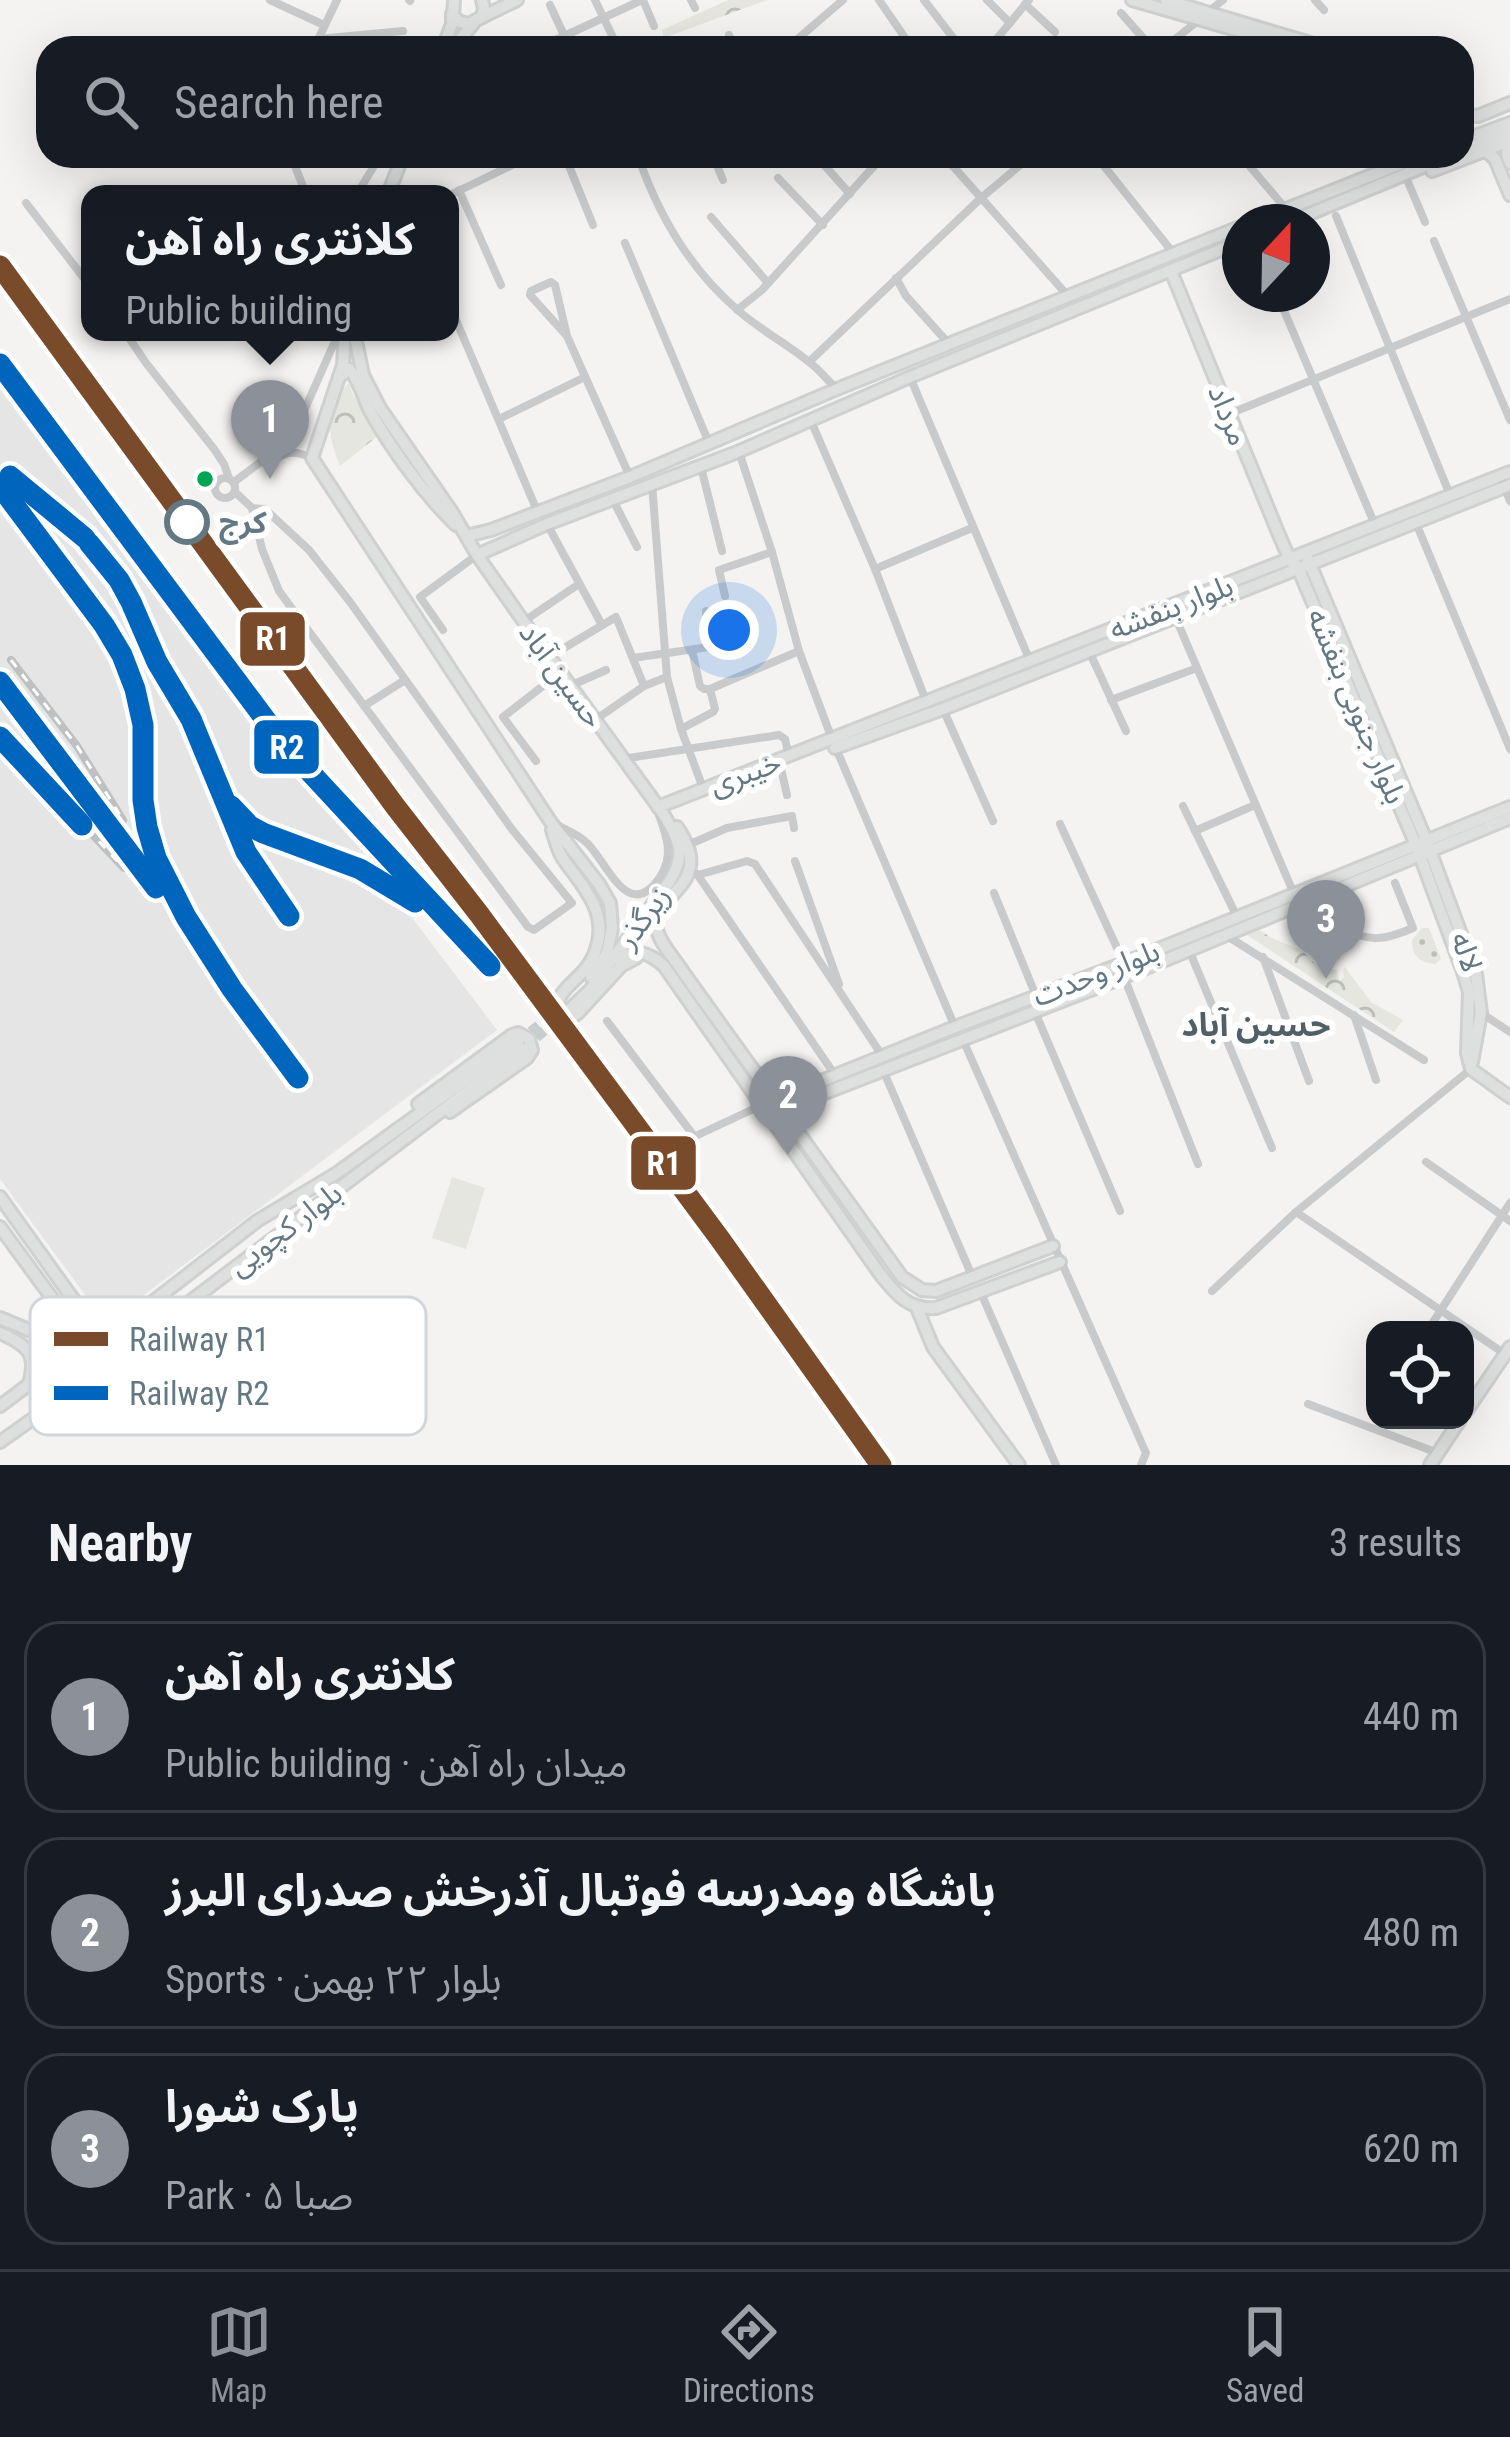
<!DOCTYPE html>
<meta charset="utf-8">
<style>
:root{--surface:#171b24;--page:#242831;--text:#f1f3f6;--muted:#9ea1a6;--line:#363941;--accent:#8c9099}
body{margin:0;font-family:"Roboto Condensed","Noto Sans Arabic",sans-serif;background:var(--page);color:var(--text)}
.controls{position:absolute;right:36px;bottom:36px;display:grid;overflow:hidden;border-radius:24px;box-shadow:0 12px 48px #0002}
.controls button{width:108px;height:108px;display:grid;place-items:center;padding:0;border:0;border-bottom:3px solid var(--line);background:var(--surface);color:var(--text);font:60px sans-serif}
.compass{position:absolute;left:1222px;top:204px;width:108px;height:108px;border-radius:50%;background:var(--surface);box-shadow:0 12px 48px #0002;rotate:22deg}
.you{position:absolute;left:729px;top:630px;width:42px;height:42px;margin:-30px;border:9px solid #fff;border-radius:50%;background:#1a73e8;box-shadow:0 0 0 18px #1a73e833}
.badge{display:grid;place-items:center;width:78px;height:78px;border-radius:50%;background:var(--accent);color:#fff;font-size:39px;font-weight:700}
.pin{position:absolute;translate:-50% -99px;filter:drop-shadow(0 3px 6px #0008)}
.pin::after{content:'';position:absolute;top:63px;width:42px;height:36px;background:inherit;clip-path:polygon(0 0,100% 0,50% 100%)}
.popup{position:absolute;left:81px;top:185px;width:378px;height:156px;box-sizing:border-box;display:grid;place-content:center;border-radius:24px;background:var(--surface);filter:drop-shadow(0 3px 9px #0005);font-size:39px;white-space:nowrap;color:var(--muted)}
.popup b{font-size:45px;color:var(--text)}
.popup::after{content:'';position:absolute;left:50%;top:100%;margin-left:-24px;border:24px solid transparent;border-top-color:var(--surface)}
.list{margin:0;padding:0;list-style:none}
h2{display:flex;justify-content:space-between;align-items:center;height:156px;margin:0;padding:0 48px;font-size:51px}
h2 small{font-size:39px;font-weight:400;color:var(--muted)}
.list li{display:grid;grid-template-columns:78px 1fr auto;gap:36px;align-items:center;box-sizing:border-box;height:192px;margin:0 24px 24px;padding:0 24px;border:3px solid var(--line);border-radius:36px}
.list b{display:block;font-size:45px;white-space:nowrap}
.list p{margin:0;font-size:39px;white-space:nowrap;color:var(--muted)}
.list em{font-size:39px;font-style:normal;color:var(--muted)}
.icon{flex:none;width:66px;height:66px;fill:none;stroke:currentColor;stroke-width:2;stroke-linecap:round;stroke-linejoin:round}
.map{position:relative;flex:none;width:1510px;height:1465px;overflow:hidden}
.search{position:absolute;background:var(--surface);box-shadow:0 12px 48px #0002;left:36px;right:36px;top:36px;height:132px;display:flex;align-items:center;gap:30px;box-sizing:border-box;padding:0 42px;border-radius:36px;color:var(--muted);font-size:45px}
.sheet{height:804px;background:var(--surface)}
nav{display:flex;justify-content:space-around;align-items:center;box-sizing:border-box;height:168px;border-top:3px solid var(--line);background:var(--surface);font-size:33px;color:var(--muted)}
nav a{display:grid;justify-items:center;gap:6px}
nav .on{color:var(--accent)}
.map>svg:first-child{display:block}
.built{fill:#e4e5e4}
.grass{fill:url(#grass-dots)}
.forest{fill:url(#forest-crowns)}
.pitch{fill:#e4e6df}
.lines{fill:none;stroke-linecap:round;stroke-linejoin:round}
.secondary-tunnel{stroke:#c8ced0;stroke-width:10;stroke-dasharray:10 5;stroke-linecap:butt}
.secondary-casing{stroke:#cfd0d0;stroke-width:16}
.street{stroke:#c9cacb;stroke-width:8}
.secondary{stroke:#dedfdf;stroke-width:10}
.rail-casing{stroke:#bec0c1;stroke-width:8}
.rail{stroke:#fff;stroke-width:3;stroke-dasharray:9;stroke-linecap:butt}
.rail-1-casing{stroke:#fff;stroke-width:30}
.rail-2-casing{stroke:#fff;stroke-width:30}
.rail-1{stroke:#7a4b2a;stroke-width:21}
.rail-2{stroke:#0065bd;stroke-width:21}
.bus-dot{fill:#00a651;stroke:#fff;stroke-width:4.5}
.stop-dot{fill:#fff;stroke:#637882;stroke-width:6}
.labels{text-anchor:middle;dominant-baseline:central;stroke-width:12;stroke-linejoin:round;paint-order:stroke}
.street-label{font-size:30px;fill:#637882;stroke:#fff}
.stop-label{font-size:30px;font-weight:bold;fill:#637882;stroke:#fff;text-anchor:start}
.neighbourhood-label{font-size:33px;font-weight:bold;fill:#516067;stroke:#fff}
.key{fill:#fff;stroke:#d0d6da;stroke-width:3}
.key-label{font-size:33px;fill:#637882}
.line-badge{stroke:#fff;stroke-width:4.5}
.badge-label{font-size:33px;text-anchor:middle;font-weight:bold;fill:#fff}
</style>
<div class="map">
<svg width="1510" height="1465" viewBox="0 0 1510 1465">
<defs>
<pattern id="grass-dots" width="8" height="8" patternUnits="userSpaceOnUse" patternTransform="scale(3)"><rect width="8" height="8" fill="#e4e6df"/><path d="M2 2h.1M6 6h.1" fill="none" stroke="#bcbfba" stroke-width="1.8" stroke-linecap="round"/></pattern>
<pattern id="forest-crowns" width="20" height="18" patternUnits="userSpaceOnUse" patternTransform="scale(3)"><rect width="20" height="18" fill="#e4e6df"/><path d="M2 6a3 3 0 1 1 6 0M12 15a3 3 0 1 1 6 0" fill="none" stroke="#bcbfba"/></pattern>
</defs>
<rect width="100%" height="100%" fill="#f4f3f1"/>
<path class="built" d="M0 385 255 724 317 792 497 1030 121 1312 108 1315 97 1311 0 1179Z"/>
<g class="grass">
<path d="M1326 927 1341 959 1324 965 1294 940Z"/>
<path d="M1422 928H1429L1441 959 1435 964C1420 963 1411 955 1412 940Z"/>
</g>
<g class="forest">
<path d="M728 0H767L664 38 662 30Z"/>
<path d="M349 383 353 395 379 435 340 466C328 437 322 405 349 383Z"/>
<path d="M1257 928C1269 938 1279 941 1294 947 1315 955 1305 966 1337 970L1339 981 1344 977 1343 970 1345 967 1371 1002 1403 1020 1394 1032 1244 933Z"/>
</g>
<path class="pitch" d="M452 1177 485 1188 466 1249 432 1238Z"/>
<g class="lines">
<g class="secondary-tunnel">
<path d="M519 1041 563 1006"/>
<path d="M525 1047 568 1011"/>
</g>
<g class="secondary-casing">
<g id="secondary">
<path d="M454 0 453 16 460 22 469 24 482 17 484 8 482 0"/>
<path d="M1132 0 1299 48"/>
<path d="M1166 0 1327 48"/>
<path d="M482 17 517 0"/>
<path d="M443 48 452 24V14"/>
<path d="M453 48 473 24"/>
<path d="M1462 115 1478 116 1510 103"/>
<path d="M1462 141 1510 123"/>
<path d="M1509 141 1507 155 1510 163"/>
<path d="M1462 151 1510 131"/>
<path d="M1486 151 1495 159 1510 195"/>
<path d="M1432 171 1510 141"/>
<path d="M388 194 403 156"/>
<path d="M1254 222 1420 156"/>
<path d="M1290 222 1449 156"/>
<path d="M1171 271 1279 535 1290 560 1298 568 1416 845 1463 972 1469 992 1467 1053 1471 1069 1510 1097"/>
<path d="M345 332 343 365 312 458 550 821 599 884 610 903 612 928 607 953 591 977"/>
<path d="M354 332 363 375 380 408 452 512 477 555 519 615 662 812C678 839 688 853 669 882L590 990 568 1011"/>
<path d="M339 377 349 369C360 381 363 397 370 411 391 449 425 495 456 525"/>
<path d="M466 536 491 530 630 477 837 389 1240 227"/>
<path d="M477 555 547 524 735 453 910 377 1240 242"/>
<path d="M1307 557 1426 840 1476 974 1481 1013 1472 1062"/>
<path d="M835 748 943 709 1510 485"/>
<path d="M658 807 1510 472"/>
<path d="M677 827C719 887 648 894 657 930 661 945 675 959 683 972L902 1277 922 1290 936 1291 1053 1246"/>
<path d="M552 830C555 839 557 849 562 857 579 883 606 907 598 942 596 951 592 961 586 968 575 983 539 1003 571 1018L578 1013 621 966 636 958"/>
<path d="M616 959C636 949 647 951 664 966L880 1274C896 1294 908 1310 936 1308L1060 1262"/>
<path d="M418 1104 512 1035 518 1033 529 1039 532 1050 527 1058 450 1112"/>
<path d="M762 1105 955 1027 1124 963 1510 807"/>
<path d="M768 1115 1124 977 1510 818"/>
<path d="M0 1197 86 1317 95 1324 118 1328"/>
<path d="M0 1227 60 1309 57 1325 41 1335"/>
<path d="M917 1308 933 1347 1019 1465"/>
<path d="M0 1318 41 1335 95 1341"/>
<path d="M0 1333C27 1345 38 1353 29 1384"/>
<path d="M0 1406 28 1385 119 1328 257 1221 337 1173 518 1042"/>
<path d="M1465 1413 1510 1347"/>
<path d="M0 1442 72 1391 523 1049"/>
<path d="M1430 1465 1460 1420"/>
</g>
</g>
<g class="street">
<path d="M270 0 324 25"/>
<path d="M409 0 410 1"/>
<path d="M595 0 618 48"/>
<path d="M643 0 654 26"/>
<path d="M691 0 695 8"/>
<path d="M879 0 912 48"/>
<path d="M924 0 961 48"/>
<path d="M987 0 1010 23"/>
<path d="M1315 0 1324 10"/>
<path d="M1025 4 1055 32"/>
<path d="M550 5 570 48"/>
<path d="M1208 12 1223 0"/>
<path d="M1121 13 1152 48"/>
<path d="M729 35 734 48"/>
<path d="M318 39 403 31"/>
<path d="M688 45 689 48"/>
<path d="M314 48 337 0"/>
<path d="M538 48 642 0"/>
<path d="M787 48 843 0"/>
<path d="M989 48 1029 0"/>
<path d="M1164 48 1199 20"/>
<path d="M291 156 306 194"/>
<path d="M565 156 593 225"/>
<path d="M638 156C659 217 690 270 740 312 762 331 787 344 809 362 819 369 827 380 836 388"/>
<path d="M713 156 723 180"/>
<path d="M743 156 747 162"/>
<path d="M944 156 1068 296"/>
<path d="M1096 156 1174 254"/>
<path d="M1241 156 1286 209"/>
<path d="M292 158 311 156"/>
<path d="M818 158 850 194"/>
<path d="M1405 175 1425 222"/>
<path d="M778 178 823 225"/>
<path d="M459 190 501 285"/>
<path d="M357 194 380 156"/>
<path d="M450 195 531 156"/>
<path d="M26 203 90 286"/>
<path d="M1336 216 1450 495"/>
<path d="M711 217 768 283"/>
<path d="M1434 241 1510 420"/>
<path d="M625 243 709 443"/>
<path d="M896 278 906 296 950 345"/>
<path d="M1277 294 1375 525"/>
<path d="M737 310 762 290 876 164"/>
<path d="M456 320 538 513"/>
<path d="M125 332 146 363 214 449 224 464 229 478"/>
<path d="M567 336 530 295 531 291 551 282 555 285 567 336 630 477"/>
<path d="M809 362 981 198 1031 156"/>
<path d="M910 377 1030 661"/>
<path d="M1229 414 1510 299"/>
<path d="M499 419 585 377"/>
<path d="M811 421 875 569 926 701"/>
<path d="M739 452 772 552 799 651 832 739 955 1027"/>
<path d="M267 464C285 452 292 449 312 458"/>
<path d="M701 467 722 551"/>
<path d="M1500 476 1510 501"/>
<circle cx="225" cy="488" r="10"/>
<path d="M234 482 283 445 300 420 339 332"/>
<path d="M652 484 667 677 681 729 703 788"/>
<path d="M235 492 252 508 265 509 309 550 350 602 511 828 572 903 534 930 528 927 279 591 262 549 252 508"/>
<path d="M613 500 637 547"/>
<path d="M1416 523 1510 749"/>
<path d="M547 524 602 625"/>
<path d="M875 569 972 528"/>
<path d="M725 596 719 570 772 552"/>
<path d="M1174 614 1294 894"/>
<path d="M524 621 579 584"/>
<path d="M443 630 420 597 477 555"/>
<path d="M1089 651 1126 731"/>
<path d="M549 657 616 617 644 686"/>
<path d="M633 658 709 647 706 611"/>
<path d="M570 686 606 670"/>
<path d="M710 689 799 651"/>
<path d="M1111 700 1197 668"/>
<path d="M364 706 405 680"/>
<path d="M943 709 993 821"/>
<path d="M595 720 644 686 667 677"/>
<path d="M681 729 713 712 715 709 710 689H704L700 686 692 650"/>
<path d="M622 759 779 735 785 739 789 756"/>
<path d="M779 760 787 795"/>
<path d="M536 761 503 717 561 672"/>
<path d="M1183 806 1237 917"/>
<path d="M1060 824 1124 963"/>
<path d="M557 825C567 830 580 835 588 844 609 866 629 923 660 877 674 856 667 837 659 815"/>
<path d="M1195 831 1255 805"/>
<path d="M688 845 727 828 792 816 794 828"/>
<path d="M795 861 839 984"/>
<path d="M697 874 835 1075"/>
<path d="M698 875 747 861 755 864 883 1057"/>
<path d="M994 893 1036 996"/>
<path d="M1325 895 1340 928C1369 942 1383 941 1413 928L1395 883"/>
<path d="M1227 936 1424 1060"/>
<path d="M1189 950 1272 1148"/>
<path d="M1263 957 1309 1081"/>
<path d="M1124 977 1198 1164"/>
<path d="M1035 1012 1120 1211"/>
<path d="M1481 1013 1510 1032"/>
<path d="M1354 1015 1376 1080"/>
<path d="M607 1021 694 1136"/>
<path d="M963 1040 1146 1453 1141 1465"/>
<path d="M883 1070 972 1276"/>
<path d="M670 1148 762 1105"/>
<path d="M1426 1162 1510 1221"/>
<path d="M1296 1212 1505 1354"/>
<path d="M1212 1291 1296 1212 1471 1069"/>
<path d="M981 1293 1056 1465"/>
<path d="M1428 1330 1510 1203"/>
<path d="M1308 1404 1438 1453"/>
</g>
<use href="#secondary" class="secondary"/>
<g class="rail-casing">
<g id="rail">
<path d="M0 275 394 814C560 1026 718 1245 874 1465"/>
<path d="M0 364 283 743 490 966"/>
<path d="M0 468 85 538"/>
<path d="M0 486 104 625 122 655 135 689 143 725V800L147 827 156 858 186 917 232 989 298 1078"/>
<path d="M89 543 119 580 131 602 157 662 191 719 246 852 289 916"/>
<path d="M11 660 77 746 123 820"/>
<path d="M0 682 160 893"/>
<path d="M0 737 124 868"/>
<path d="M231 806 250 826 263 833C322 859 371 869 424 909"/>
</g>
</g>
<use href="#rail" class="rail"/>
<g class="rail-1-casing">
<path id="rail-1" d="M0 266 395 806 479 914 720 1239 881 1465"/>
</g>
<g class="rail-2-casing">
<g id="rail-2">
<path d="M0 364 283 743 490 966"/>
<path d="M10 476 85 538"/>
<path d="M0 486 104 625 122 655 135 689 143 725V800L147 827 156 858 186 917 232 989 298 1078"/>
<path d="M89 543 119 580 131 602 157 662 191 719 246 852 289 916"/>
<path d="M0 682 156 888"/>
<path d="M0 737 82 825"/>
<path d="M231 806 250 826 263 833 360 869 415 902"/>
</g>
</g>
<use href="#rail-1" class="rail-1"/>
<use href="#rail-2" class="rail-2"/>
</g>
<circle class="bus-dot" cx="205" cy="479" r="10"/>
<circle class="stop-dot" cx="187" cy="522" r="20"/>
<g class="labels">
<g class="street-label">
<text transform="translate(1229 415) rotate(68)">مرداد</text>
<text transform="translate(1171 607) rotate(-21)">بلوار بنفشه</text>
<text transform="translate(562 675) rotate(54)">حسین آباد</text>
<text transform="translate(1357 706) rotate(67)">بلوار جنوبی بنفشه</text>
<text transform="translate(745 773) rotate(-21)">خیبری</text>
<text transform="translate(643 917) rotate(-54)">زیرگذر</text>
<text transform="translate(1467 952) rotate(71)">لاله</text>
<text transform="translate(1096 973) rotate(-21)">بلوار وحدت</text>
<text transform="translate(285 1229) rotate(-37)">بلوار کچویی</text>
</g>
<g class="stop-label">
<text x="219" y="522">کرج</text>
</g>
<g class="neighbourhood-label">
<text x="1256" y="1024">حسین آباد</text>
</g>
</g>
<rect x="30" y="1297" width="396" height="138" rx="18" class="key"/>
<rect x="54" y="1332" width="54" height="14" fill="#7a4b2a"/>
<rect x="54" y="1386" width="54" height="14" fill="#0065bd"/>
<g class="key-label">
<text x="129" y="1351">Railway R1</text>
<text x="129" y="1405">Railway R2</text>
</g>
<g class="line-badge">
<rect x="238" y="610" width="69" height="58" rx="12" fill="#7a4b2a"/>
<rect x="252" y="718" width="69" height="58" rx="12" fill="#0065bd"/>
<rect x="629" y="1134" width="69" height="58" rx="12" fill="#7a4b2a"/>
</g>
<g class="badge-label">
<text x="273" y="650">R1</text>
<text x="287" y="759">R2</text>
<text x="664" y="1175">R1</text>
</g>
</svg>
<div class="controls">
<button><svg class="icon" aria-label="locate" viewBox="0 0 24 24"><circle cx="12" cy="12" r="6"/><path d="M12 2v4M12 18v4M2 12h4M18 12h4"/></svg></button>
</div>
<svg class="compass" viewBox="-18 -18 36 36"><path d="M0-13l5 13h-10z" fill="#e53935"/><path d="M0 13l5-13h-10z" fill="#9ea1a6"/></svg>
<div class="you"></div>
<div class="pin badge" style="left:270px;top:479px">1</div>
<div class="popup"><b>کلانتری راه آهن</b>Public building</div>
<div class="pin badge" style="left:788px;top:1155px">2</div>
<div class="pin badge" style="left:1326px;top:979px">3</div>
<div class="search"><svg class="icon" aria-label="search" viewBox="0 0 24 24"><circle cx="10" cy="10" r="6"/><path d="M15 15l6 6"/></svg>Search here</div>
</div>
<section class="sheet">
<h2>Nearby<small>3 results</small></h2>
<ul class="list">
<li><span class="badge">1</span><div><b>کلانتری راه آهن</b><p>Public building · میدان راه آهن</p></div><em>440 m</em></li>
<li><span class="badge">2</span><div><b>باشگاه ومدرسه فوتبال آذرخش صدرای البرز</b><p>Sports · بلوار ۲۲ بهمن</p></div><em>480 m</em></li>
<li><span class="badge">3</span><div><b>پارک شورا</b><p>Park · صبا ۵</p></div><em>620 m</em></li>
</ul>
</section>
<nav>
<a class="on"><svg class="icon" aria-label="map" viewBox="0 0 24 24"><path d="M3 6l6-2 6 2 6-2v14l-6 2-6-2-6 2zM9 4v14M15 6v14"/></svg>Map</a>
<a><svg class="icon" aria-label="directions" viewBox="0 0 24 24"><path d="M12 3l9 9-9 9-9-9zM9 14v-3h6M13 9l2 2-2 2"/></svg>Directions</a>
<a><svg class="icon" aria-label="saved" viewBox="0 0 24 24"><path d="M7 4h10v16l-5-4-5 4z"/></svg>Saved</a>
</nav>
